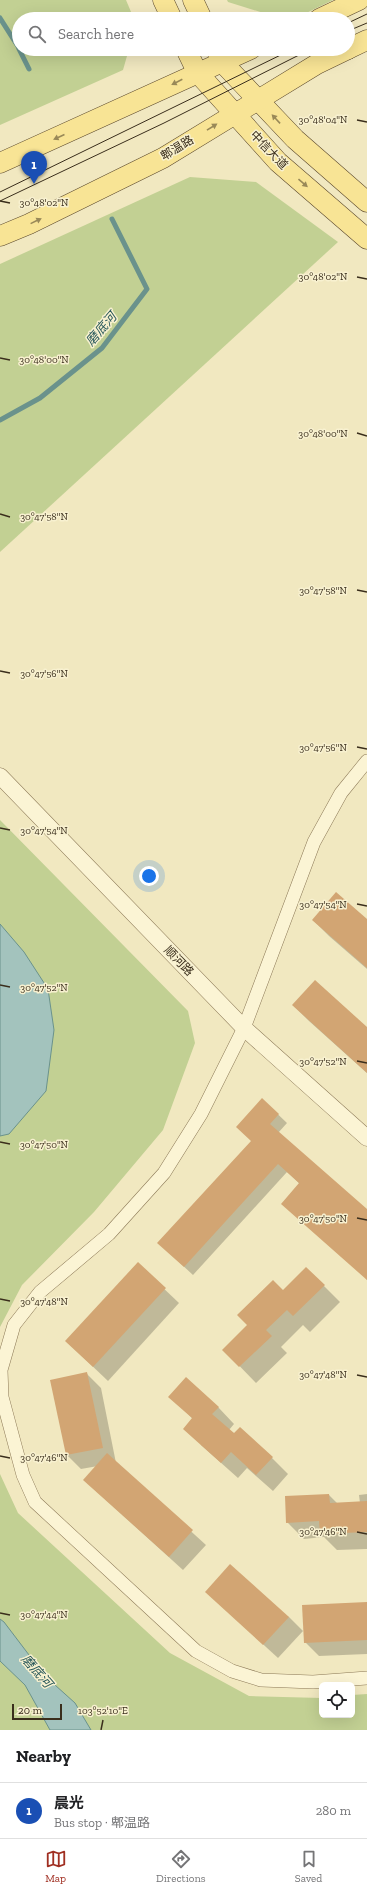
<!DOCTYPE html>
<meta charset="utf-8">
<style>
:root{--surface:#fff;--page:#f2f2f2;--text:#202124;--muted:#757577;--line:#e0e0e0;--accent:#a02f22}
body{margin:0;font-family:"Zilla Slab","Noto Sans SC",serif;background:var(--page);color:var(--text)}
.controls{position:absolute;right:12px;bottom:12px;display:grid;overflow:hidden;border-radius:6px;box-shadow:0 4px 16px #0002}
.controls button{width:36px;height:36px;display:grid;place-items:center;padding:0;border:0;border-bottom:1px solid var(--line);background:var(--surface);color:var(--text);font:20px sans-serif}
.scale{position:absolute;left:12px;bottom:10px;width:50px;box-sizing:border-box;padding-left:4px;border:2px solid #3a2e1c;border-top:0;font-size:11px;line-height:14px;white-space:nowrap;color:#3a2e1c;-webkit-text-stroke:3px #f8f1d0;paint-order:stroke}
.you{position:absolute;left:149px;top:876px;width:14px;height:14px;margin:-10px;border:3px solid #fff;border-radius:50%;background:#1a73e8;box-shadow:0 0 0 6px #1a73e833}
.badge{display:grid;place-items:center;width:26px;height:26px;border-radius:50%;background:var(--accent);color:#fff;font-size:13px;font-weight:700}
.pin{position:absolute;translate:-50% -33px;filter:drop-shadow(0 1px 2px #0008)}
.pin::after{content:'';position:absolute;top:21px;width:14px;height:12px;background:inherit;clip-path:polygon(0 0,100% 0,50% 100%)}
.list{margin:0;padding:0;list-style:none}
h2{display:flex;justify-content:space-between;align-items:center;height:52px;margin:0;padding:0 16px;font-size:17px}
h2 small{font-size:13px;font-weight:400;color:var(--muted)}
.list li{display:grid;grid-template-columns:26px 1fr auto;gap:12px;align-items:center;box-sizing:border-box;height:56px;padding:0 16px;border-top:1px solid var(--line)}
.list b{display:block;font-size:15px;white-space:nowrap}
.list p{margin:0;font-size:13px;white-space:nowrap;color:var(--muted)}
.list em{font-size:13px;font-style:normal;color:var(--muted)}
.icon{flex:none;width:22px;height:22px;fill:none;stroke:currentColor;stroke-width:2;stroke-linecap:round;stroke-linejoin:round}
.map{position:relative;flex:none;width:367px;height:1730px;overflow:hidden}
.search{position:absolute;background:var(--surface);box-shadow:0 4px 16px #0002;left:12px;right:12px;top:12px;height:44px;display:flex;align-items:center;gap:10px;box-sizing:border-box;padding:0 14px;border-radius:22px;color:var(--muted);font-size:15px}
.sheet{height:108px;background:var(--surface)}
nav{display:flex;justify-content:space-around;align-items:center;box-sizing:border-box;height:56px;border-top:1px solid var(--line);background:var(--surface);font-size:11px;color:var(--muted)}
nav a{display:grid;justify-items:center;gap:2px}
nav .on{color:var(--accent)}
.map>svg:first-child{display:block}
.green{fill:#c2d093}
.water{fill:#a3c3bd;stroke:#6a928c}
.shadow{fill:#0003}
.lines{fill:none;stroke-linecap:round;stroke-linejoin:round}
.stream{stroke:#6a928c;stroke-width:5}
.building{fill:#d2a573}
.minor-casing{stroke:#8c7957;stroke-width:14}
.tertiary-casing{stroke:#8c7957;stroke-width:17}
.primary-casing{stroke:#59462b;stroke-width:21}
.minor{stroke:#fbf4d4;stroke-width:13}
.tertiary{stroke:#fbf4d4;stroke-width:16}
.primary{stroke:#f8e495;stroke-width:20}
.tram{stroke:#3a2e1c;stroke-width:1}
.oneway{fill:#998958}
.ticks{fill:none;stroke:#3a2e1c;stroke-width:1.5}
.labels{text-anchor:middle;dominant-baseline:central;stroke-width:3;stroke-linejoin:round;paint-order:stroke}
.street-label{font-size:12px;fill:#3a2e1c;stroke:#f8f1d0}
.water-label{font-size:13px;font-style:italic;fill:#2a595b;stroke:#f8f1d0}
.ticks-label{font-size:10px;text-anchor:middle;fill:#3a2e1c;stroke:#f8f1d0;stroke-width:3;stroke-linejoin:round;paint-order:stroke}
</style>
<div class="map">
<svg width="367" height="1730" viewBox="0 0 367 1730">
<rect width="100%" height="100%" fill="#f1e8c0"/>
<g class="green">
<path d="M0 0H126L134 19H19V49H129L123 70 0 125Z"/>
<path d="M227 0H333L294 19H283L228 2Z"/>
<path d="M190 177 256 182 338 242 0 552V264Z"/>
<path d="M0 820 188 1011 195 1043 163 1130 94 1212 22 1285 0 1327Z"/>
<path d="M0 1474 18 1513 170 1653 249 1696 322 1698V1715H352V1695L367 1694V1730H0Z"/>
</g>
<g class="water">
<path d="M0 924 24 952 48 989 54 1030 46 1091 9 1134 0 1136Z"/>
<path d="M0 1619 4 1622 45 1676 75 1703 91 1730H50L25 1685 0 1661Z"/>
</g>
<g class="shadow">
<path d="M313 920H367V969L329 936Z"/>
<path d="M293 1005 367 1028V1073L309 1021Z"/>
<path d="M262 1099 287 1123 278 1133 367 1211V1280L300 1184 287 1172 193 1275 167 1251 252 1141Z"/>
<path d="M138 1264 179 1303 108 1381 66 1341Z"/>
<path d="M306 1268 340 1302 310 1332 303 1325 281 1347 287 1353 256 1383 224 1350Z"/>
<path d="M87 1374 101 1388 116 1463 206 1545 183 1570 84 1480 98 1466 81 1469 67 1455 51 1381Z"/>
<path d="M170 1396 218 1407 234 1424 229 1430 272 1458 288 1474 273 1491 247 1468 238 1478 201 1445 193 1419Z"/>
<path d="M367 1494V1549L337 1550 324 1537 304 1539 287 1522 329 1495 338 1504 360 1503 359 1495Z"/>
<path d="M206 1592 289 1617 303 1631 278 1658Z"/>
<path d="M367 1603V1654L319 1656 305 1642Z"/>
</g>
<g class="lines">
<g class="stream">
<path d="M0 18 19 48"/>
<path d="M19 49 29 69"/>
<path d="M0 420 40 398 102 348 147 289 112 219"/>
</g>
</g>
<g class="building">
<path d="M336 892 367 919V968L312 920Z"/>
<path d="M315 980 367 1027V1073L292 1005Z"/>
<path d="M262 1098 279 1114 270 1124 367 1209V1280L281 1204 299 1183 278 1164 184 1267 157 1243 251 1141 236 1127Z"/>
<path d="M138 1262 166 1288 93 1367 65 1341Z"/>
<path d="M306 1267 325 1285 293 1316 287 1310 266 1330 272 1336 239 1367 222 1350 247 1325 237 1315 273 1280 283 1290Z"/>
<path d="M87 1372 103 1448 66 1455 50 1380Z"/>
<path d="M186 1377 219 1407 212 1414 234 1433 240 1427 273 1457 256 1475 231 1452 221 1463 183 1429 192 1418 168 1397Z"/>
<path d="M107 1453 193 1530 169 1557 83 1480Z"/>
<path d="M329 1494 330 1503 367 1501V1532L320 1534 319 1521 286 1523 285 1496Z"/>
<path d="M230 1564 289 1617 263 1645 205 1592Z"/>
<path d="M367 1602V1640L304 1643 302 1605Z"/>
</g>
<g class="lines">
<g class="minor-casing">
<path id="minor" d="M367 761 341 793 314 842 244 1028 201 1114 164 1173 109 1234 40 1292 14 1325 1 1370 2 1397 23 1475 35 1502 196 1651 232 1671 261 1680 313 1682 367 1678"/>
</g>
<g class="tertiary-casing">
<path id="tertiary" d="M0 776 244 1028 367 1138"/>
</g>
<g class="primary-casing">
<g id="primary">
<path d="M163 0 172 19"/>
<path d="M193 0 202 19"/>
<path d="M319 19 359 0"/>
<path d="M186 49 197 72 278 162 367 239"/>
<path d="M348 49 367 40"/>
<path d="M217 51 222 62 295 139 367 202"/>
<path d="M0 163 251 49"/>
<path d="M0 236 29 224 163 158 317 64 348 49"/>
</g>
</g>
<use href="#minor" class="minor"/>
<use href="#tertiary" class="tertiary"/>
<use href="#primary" class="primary"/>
<g class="tram">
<path d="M348 23 367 14"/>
<path d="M348 31 367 23"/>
<path d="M0 192 293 49"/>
<path d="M0 201 164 123 311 49"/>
</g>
</g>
<defs><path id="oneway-solid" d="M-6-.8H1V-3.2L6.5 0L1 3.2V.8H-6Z"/></defs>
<g class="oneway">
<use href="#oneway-solid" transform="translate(177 82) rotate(153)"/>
<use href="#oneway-solid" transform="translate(276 119) rotate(-133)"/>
<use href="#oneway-solid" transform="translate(212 127) rotate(-32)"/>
<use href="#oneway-solid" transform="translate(59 137) rotate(156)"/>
<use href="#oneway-solid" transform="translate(303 183) rotate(41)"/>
<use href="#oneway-solid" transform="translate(36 221) rotate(-26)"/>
</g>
<path class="ticks" d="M357 120 367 122M0 201 10 203M357 277 367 279M0 358 10 360M357 433 367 436M0 514 10 517M357 590 367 592M0 671 10 673M357 747 367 749M0 828 10 830M357 904 367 906M0 985 10 987M357 1061 367 1063M0 1142 10 1144M357 1218 367 1220M0 1299 10 1301M357 1375 367 1377M0 1456 10 1458M357 1532 367 1534M0 1613 10 1615M101 1730 103 1720"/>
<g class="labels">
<g class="street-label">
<text transform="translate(177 148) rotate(-31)">郫温路</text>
<text transform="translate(269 150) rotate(46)">中信大道</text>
<text transform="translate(179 961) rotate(46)">顺河路</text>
</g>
<g class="water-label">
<text transform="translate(101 329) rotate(-49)">磨底河</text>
<text transform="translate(37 1671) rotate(49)">磨底河</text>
</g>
</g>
<g class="ticks-label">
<text x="323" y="123">30°48'04"N</text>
<text x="44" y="206">30°48'02"N</text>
<text x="323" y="280">30°48'02"N</text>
<text x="44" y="363">30°48'00"N</text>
<text x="323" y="437">30°48'00"N</text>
<text x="44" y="520">30°47'58"N</text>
<text x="323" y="594">30°47'58"N</text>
<text x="44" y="677">30°47'56"N</text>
<text x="323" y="751">30°47'56"N</text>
<text x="44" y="834">30°47'54"N</text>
<text x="323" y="908">30°47'54"N</text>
<text x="44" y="991">30°47'52"N</text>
<text x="323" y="1065">30°47'52"N</text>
<text x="44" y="1148">30°47'50"N</text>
<text x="323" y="1222">30°47'50"N</text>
<text x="44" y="1305">30°47'48"N</text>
<text x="323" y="1378">30°47'48"N</text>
<text x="44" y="1461">30°47'46"N</text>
<text x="323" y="1535">30°47'46"N</text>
<text x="44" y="1618">30°47'44"N</text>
<text x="103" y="1714">103°52'10"E</text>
</g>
</svg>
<div class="controls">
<button><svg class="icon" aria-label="locate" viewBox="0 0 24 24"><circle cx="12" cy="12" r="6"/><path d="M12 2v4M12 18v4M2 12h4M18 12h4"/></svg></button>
</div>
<div class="scale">20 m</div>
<div class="you"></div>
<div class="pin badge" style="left:34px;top:184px;background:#1a4fb4">1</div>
<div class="search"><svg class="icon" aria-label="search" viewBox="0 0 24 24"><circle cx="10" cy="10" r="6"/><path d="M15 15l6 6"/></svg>Search here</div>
</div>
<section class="sheet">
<h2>Nearby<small></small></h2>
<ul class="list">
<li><span class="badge" style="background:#1a4fb4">1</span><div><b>晨光</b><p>Bus stop · 郫温路</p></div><em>280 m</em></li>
</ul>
</section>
<nav>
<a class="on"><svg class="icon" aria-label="map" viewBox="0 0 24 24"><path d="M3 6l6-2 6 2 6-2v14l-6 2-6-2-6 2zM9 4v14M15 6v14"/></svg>Map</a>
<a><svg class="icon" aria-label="directions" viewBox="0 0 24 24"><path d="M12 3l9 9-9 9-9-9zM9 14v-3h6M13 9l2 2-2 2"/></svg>Directions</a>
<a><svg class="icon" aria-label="saved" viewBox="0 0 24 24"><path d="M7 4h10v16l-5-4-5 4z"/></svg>Saved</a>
</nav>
